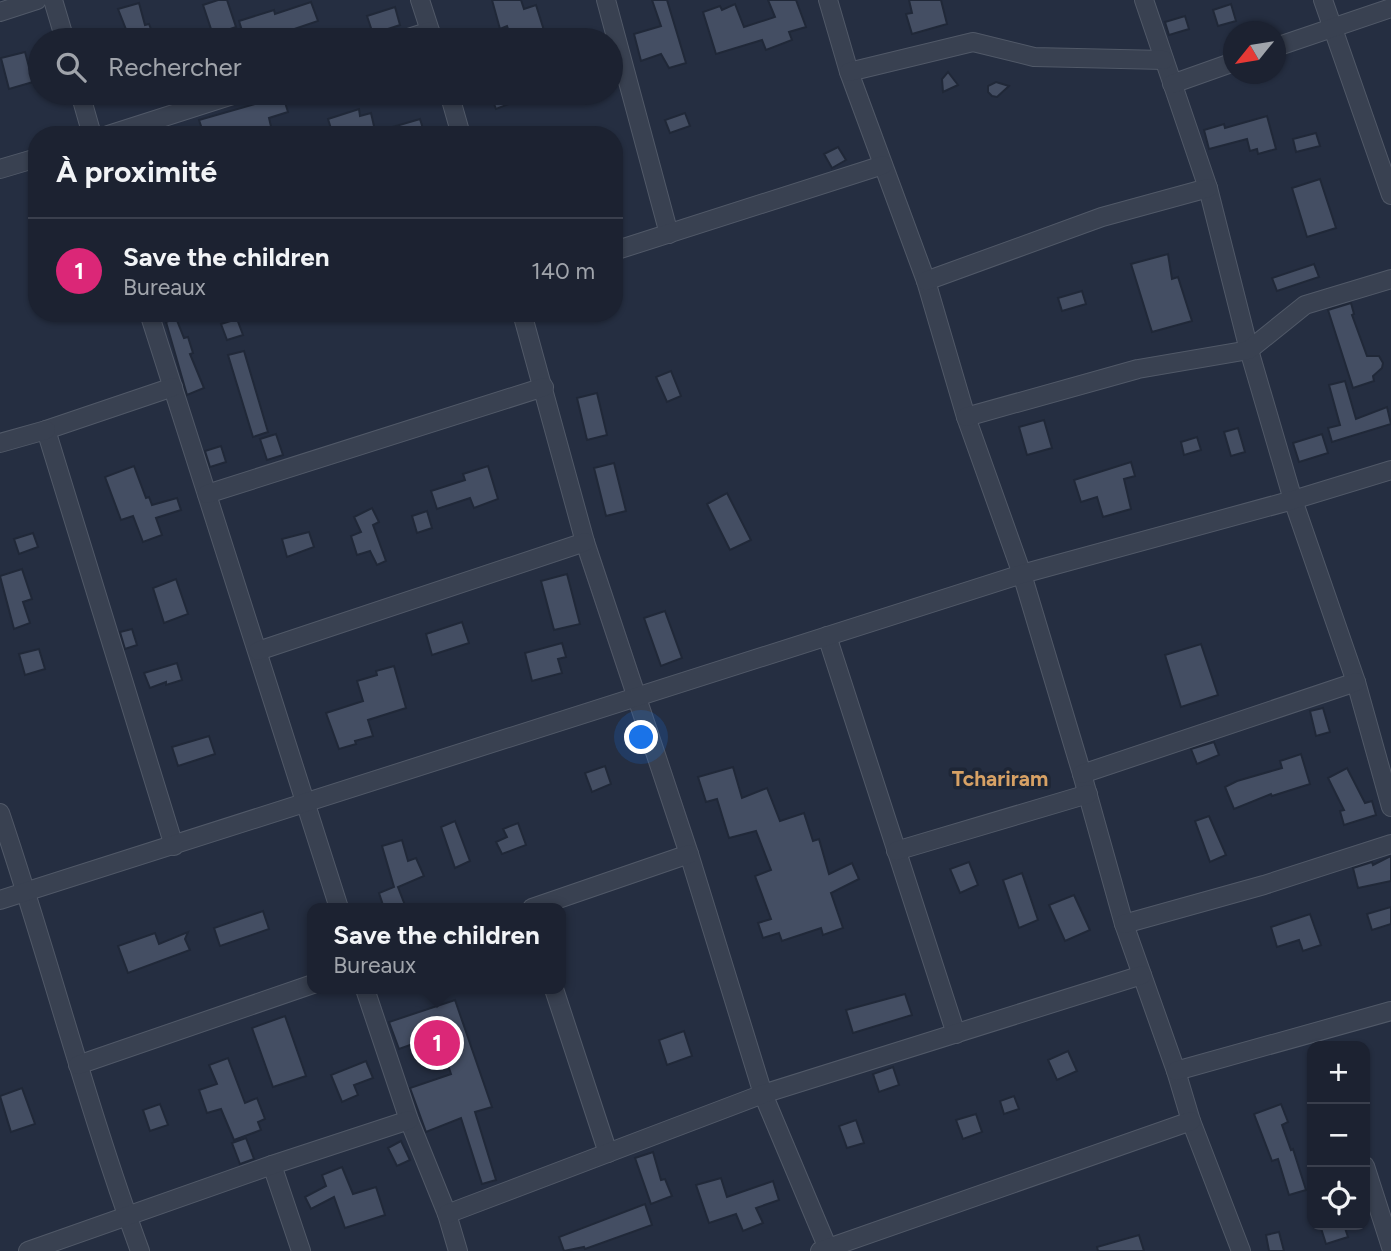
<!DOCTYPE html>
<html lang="fr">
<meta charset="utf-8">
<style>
:root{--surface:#1c2231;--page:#252a39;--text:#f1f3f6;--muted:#a0a4ab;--line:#3a3f4d;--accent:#db2777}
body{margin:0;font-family:Figtree,sans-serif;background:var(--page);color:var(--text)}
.controls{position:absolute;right:21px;bottom:21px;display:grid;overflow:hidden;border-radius:14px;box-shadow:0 2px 5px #0004}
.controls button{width:63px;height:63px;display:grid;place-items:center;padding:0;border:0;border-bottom:2px solid var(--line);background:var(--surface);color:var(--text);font:35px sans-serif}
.compass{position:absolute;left:1223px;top:21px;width:63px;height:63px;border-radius:50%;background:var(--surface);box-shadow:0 2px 5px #0004;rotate:240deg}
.you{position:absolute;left:642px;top:738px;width:24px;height:24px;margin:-18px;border:5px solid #fff;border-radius:50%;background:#1a73e8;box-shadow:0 0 0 10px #1a73e833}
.badge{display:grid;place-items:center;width:46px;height:46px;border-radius:50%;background:var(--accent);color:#fff;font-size:23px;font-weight:700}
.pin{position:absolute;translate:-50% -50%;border:4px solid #fff;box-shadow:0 2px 7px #0006}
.popup{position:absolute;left:307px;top:903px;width:259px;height:91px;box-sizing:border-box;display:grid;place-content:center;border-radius:14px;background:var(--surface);filter:drop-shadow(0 2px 5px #0005);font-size:23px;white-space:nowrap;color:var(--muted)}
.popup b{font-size:26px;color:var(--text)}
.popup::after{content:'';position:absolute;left:50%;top:100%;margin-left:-14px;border:14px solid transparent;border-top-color:var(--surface)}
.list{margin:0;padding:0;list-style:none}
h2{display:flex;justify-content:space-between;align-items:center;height:91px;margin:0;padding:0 28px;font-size:30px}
h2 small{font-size:23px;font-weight:400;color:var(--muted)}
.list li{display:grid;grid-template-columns:46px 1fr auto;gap:21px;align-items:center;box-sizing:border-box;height:105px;padding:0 28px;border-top:2px solid var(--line)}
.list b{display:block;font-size:26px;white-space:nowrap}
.list p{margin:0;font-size:23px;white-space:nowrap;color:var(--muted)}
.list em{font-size:23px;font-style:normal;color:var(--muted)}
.icon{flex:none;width:38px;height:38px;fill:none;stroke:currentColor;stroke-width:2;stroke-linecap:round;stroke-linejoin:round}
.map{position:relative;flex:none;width:1391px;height:1251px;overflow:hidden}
.search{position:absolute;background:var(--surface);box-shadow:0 2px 5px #0004;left:28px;top:28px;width:595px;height:77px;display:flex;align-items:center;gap:18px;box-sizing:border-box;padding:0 24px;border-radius:38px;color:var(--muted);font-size:26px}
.panel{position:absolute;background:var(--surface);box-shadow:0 2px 5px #0004;left:28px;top:126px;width:595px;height:196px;border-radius:28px}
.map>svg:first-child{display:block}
.building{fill:#444e63;stroke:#202838;stroke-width:2}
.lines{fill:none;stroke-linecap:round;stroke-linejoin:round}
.street-casing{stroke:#515968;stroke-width:20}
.street{stroke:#394151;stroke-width:18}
.labels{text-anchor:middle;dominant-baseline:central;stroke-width:7;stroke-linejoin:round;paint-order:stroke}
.neighbourhood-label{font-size:21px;font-weight:bold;fill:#d7a165;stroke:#1e2636}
</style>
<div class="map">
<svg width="1391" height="1251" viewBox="0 0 1391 1251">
<rect width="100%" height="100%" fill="#252e41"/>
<g class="building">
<path d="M218 0H227L236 27 213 35 203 5Z"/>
<path d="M492 0H521L524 9 536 5 547 40H512L507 26 500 29Z"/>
<path d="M652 0H667L686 63 669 68 661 54 641 61 634 34 661 26Z"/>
<path d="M768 0H796L806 27 789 32 792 40 766 50 762 40 716 54 703 12 720 6 722 10 735 4 744 27 775 17Z"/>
<path d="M909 0H941L947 24 912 34 906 14 912 13Z"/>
<path d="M311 2 318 21 262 40H245L239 21 274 10 275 14Z"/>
<path d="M139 3 145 25 149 24 155 40H109V38L127 32 118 9Z"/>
<path d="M1231 4 1236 21 1218 26 1213 10Z"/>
<path d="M395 7 400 25 373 34 367 16Z"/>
<path d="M1185 16 1189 29 1169 35 1165 22Z"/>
<path d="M25 52 33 82 9 89 1 58Z"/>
<path d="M948 72 958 85 943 92 942 79Z"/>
<path d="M996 82 1009 86 997 97 992 96 988 92V86Z"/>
<path d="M490 93H534V94L496 109Z"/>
<path d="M283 96 288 112 269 118 273 135H204L199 120Z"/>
<path d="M359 109 360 116 371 113 376 135H333L328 119Z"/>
<path d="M685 113 690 126 670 133 665 120Z"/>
<path d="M1267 116 1276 149 1258 154 1257 149 1250 151 1247 139 1209 149 1204 130 1224 124 1225 128Z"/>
<path d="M420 119 425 135H380L379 131Z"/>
<path d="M1316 133 1320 146 1296 152 1293 139Z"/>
<path d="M838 147 846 160 832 168 824 154Z"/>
<path d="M1320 179 1336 228 1307 237 1292 188Z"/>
<path d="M1168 254 1172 279 1178 277 1192 321 1152 332 1131 264Z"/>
<path d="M1314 264 1319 277 1277 291 1272 278Z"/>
<path d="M1082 291 1086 304 1062 311 1058 298Z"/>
<path d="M1351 303 1354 314 1352 315 1367 356H1379L1383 363 1382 368 1373 376 1374 381 1353 388 1328 310Z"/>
<path d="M176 318 184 338 188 337 193 353 190 354 204 388 187 395 166 322Z"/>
<path d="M237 319 243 335 227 340 221 324Z"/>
<path d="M244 351 268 432 253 437 228 355Z"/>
<path d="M671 371 681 396 667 402 656 377Z"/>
<path d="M1345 381 1356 419 1387 407 1391 424 1332 442 1328 428 1340 425 1329 385Z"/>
<path d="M597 393 607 435 587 440 577 398Z"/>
<path d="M1044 420 1052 448 1027 455 1019 427Z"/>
<path d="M1238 428 1245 452 1231 456 1224 432Z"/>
<path d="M276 434 283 455 267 460 260 439Z"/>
<path d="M1322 434 1328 453 1299 462 1293 443Z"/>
<path d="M1197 437 1201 450 1184 455 1181 442Z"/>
<path d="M221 446 226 462 210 467 205 451Z"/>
<path d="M1131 462 1135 476 1124 479 1131 509 1103 517 1097 497 1081 502 1074 480Z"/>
<path d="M614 463 626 511 606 516 594 468Z"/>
<path d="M134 466 146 498 149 497 152 505 177 498 181 510 156 518 162 535 143 542 133 516 121 520 105 477Z"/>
<path d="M488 466 498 499 474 508 470 498 437 509 431 491 465 480 463 474Z"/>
<path d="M727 493 751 540 730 550 707 504Z"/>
<path d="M372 508 379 522 373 525 386 561 377 565 370 551 357 555 351 536 361 532 354 517Z"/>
<path d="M427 511 432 528 417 533 412 516Z"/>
<path d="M309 532 314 547 287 557 282 539Z"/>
<path d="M33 533 38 547 19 554 14 539Z"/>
<path d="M22 569 32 599 23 602 30 623 14 629 0 576Z"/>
<path d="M567 574 580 624 554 630 541 581Z"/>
<path d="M176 579 188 614 164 623 153 588Z"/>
<path d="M665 611 682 658 661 666 644 618Z"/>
<path d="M462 622 469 643 432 655 426 634Z"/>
<path d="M132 629 137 645 125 649 120 632Z"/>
<path d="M562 643 566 657 558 659 562 673 532 681 525 653Z"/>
<path d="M1201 644 1218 695 1181 707 1165 655Z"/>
<path d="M39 649 45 669 25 675 19 654Z"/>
<path d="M177 663 182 680 166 685V682L150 688 144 673Z"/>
<path d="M394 666 406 708 368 720 373 736 355 741 356 744 339 749 326 713 363 701 357 681 377 675 376 671Z"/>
<path d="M1323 708 1330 732 1316 736 1310 711Z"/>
<path d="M209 736 215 754 178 766 172 747Z"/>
<path d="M1214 742 1219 755 1197 764 1191 749Z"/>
<path d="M1301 754 1310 784 1272 796 1271 794 1234 809 1225 787 1237 781 1282 768 1280 761Z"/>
<path d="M605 766 611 784 592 792 585 773Z"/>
<path d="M733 767 742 798 767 788 780 821 804 813 813 841 819 839 829 874 852 863 859 879 831 893 843 928 823 935 821 928 782 941 779 933 763 938 758 923 771 919 755 876 771 870 756 831 729 838 717 799 706 802 698 777Z"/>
<path d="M1347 768 1365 803 1372 801 1376 815 1344 825 1340 811 1344 810 1328 778Z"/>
<path d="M1209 816 1226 855 1210 862 1195 821Z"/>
<path d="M455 821 470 861 455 868 441 827Z"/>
<path d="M518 823 526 845 502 854 496 842 507 837 503 829Z"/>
<path d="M402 840 408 861 416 858 424 876 398 887 406 908H384L379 893 394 887 382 846Z"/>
<path d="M1391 856V881L1358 888 1353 868 1372 862 1373 865Z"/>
<path d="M969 862 978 885 960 893 950 869Z"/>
<path d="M1022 873 1038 920 1019 928 1003 880Z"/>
<path d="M1074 895 1090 930 1065 941 1049 905Z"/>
<path d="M1391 907V924L1372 930 1367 914Z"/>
<path d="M263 911 269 929 220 946 214 928Z"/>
<path d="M1310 914 1321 945 1303 951 1299 940 1277 947 1271 927Z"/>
<path d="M188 932 185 939 190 950 128 973 118 946 155 933 159 944Z"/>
<path d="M905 994 912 1015 853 1033 846 1010Z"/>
<path d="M455 1000 492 1107 475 1112 496 1180 482 1184 461 1118 426 1132 410 1088 451 1074 438 1035 399 1049 389 1022Z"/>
<path d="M285 1016 306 1076 273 1087 252 1028Z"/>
<path d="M684 1031 692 1056 667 1065 659 1040Z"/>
<path d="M1068 1051 1077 1071 1057 1080 1048 1060Z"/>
<path d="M228 1058 245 1103 257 1098 265 1119 258 1122 261 1130 234 1140 221 1109 207 1113 199 1090 217 1084 209 1065Z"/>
<path d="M366 1061 373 1078 354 1085 358 1095 342 1102 331 1075Z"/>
<path d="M893 1067 899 1085 879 1092 873 1074Z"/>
<path d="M22 1088 35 1124 11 1132 0 1096Z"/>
<path d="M1014 1096 1019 1109 1004 1114 1000 1101Z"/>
<path d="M160 1104 168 1125 150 1131 143 1110Z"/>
<path d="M1281 1104 1288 1122 1282 1125 1291 1150 1293 1149 1306 1190 1289 1195 1278 1159 1272 1161 1254 1114Z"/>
<path d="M976 1114 982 1132 963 1139 956 1120Z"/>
<path d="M856 1120 864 1143 847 1148 839 1126Z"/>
<path d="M246 1138 254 1159 240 1164 232 1143Z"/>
<path d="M401 1141 410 1160 397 1166 388 1148Z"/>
<path d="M653 1152 661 1180 665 1179 672 1196 651 1204 635 1158Z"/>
<path d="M342 1167 353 1194 376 1187 385 1215 345 1228 334 1197 311 1209 305 1197 326 1186 322 1175Z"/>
<path d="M721 1178 727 1197 773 1181 779 1200 756 1208 763 1223 743 1231 736 1214 709 1223 696 1185Z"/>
<path d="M645 1204 652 1225 585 1249 584 1247 564 1251 559 1237Z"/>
<path d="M1320 1225H1344L1348 1237 1326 1244Z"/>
<path d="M1279 1232 1284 1251H1269L1266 1235Z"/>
<path d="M1139 1235 1144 1251H1098L1097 1247Z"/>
</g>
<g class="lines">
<g class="street-casing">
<g id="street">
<path d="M53 0 65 40"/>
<path d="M420 0 433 40"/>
<path d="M606 0 669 234"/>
<path d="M828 0 849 72 926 281 966 417 1022 574 1082 774 1124 924 1176 1071 1191 1121 1241 1251"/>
<path d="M1144 0 1208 188 1249 350 1293 500 1356 682 1391 807"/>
<path d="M1323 0 1391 195"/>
<path d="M0 12 37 0"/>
<path d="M402 40 430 31"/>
<path d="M1276 47 1391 8"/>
<path d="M849 72 973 42 1034 57 1164 60"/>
<path d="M1172 84 1234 62"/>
<path d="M80 93 92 135"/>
<path d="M449 93 461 135"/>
<path d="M108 135 239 93"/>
<path d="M0 169 37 158"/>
<path d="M614 251 883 165"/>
<path d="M926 281 1102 217 1208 188"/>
<path d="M149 313 339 908"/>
<path d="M522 313 585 542 689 854 763 1094 829 1251"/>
<path d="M173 387 46 430 174 846"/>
<path d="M966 417 1138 369 1249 350 1305 305 1391 279"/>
<path d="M0 443 46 430"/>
<path d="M207 494 544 387"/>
<path d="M827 636 956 1034"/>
<path d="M258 651 585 542"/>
<path d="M1082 774 1356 682"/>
<path d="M0 813C49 958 87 1107 140 1251"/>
<path d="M896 851 1088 794"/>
<path d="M0 900 1022 574 1293 500 1391 470"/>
<path d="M532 908 689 854"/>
<path d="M1124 924 1264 885 1391 844"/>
<path d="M365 989 409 1120 447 1214 458 1251"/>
<path d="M554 989 608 1153"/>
<path d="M78 1065 313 984"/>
<path d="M1176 1071 1391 1011"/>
<path d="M272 1165 301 1251"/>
<path d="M1365 1166 1391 1247"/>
<path d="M447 1214 763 1094 1142 975"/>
<path d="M28 1251 272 1165 409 1120"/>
<path d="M820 1251 1191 1121"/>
</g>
</g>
<use href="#street" class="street"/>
</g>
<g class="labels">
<g class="neighbourhood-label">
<text x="1000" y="778">Tchariram</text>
</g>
</g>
</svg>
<div class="controls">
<button>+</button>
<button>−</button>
<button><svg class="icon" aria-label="locate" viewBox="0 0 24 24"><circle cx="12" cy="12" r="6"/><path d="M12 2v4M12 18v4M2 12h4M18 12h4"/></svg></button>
</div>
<svg class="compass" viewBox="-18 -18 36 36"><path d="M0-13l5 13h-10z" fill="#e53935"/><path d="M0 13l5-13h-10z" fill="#a0a4ab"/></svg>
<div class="you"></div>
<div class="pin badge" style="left:437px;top:1043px">1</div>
<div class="popup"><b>Save the children</b>Bureaux</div>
<div class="search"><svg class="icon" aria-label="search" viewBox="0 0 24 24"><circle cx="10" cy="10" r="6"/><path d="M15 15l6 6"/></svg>Rechercher</div>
<section class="panel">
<h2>À proximité<small></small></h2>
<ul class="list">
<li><span class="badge">1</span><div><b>Save the children</b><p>Bureaux</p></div><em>140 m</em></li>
</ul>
</section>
</div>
